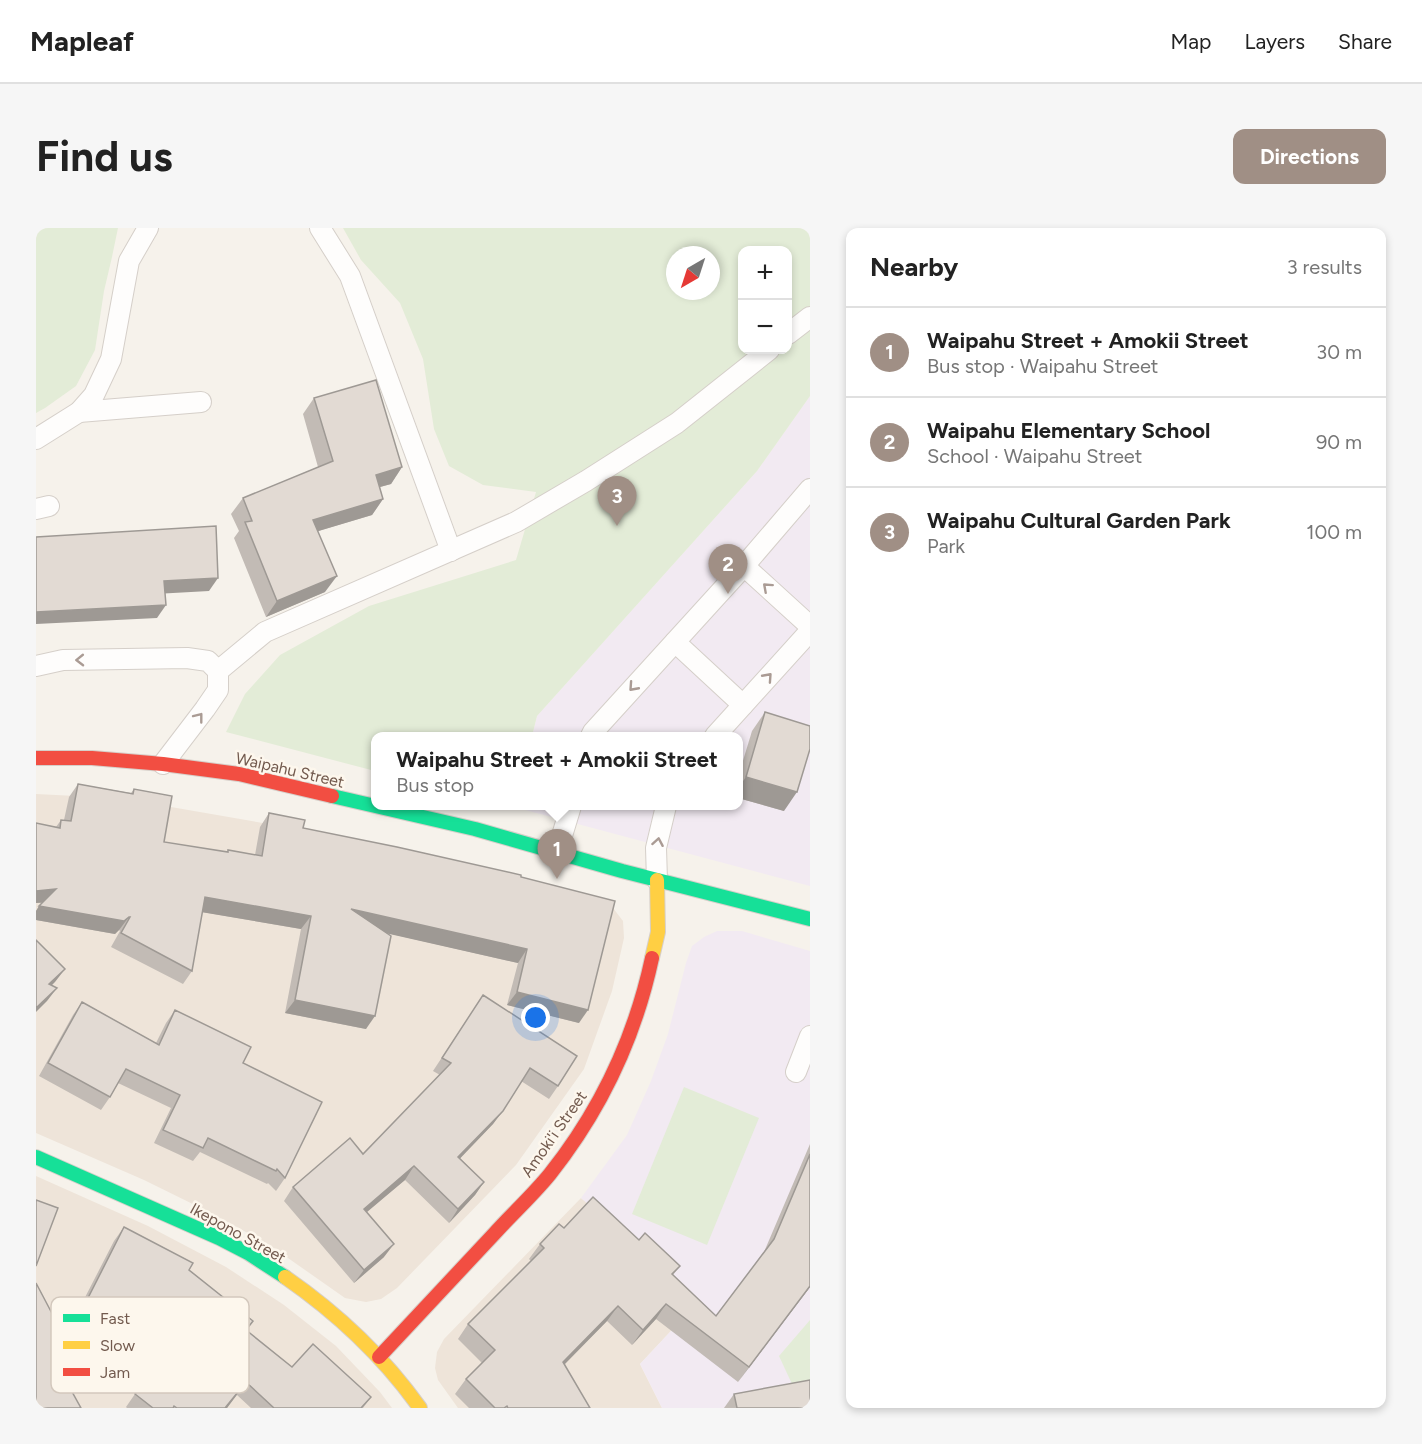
<!DOCTYPE html>
<meta charset="utf-8">
<style>
:root{--surface:#fff;--page:#f6f6f6;--text:#222;--muted:#767676;--line:#e0e0e0;--accent:#a08f85}
body{margin:0;font-family:Figtree,sans-serif;background:var(--page);color:var(--text)}
.controls{position:absolute;right:18px;top:18px;display:grid;overflow:hidden;border-radius:12px;box-shadow:0 3px 9px #0003}
.controls button{width:54px;height:54px;display:grid;place-items:center;padding:0;border:0;border-bottom:2px solid var(--line);background:var(--surface);color:var(--text);font:30px sans-serif}
.compass{position:absolute;left:630px;top:18px;width:54px;height:54px;border-radius:50%;background:var(--surface);box-shadow:0 3px 9px #0003;rotate:219deg}
.you{position:absolute;left:500px;top:790px;width:21px;height:21px;margin:-15px;border:4px solid #fff;border-radius:50%;background:#1a73e8;box-shadow:0 0 0 9px #1a73e833}
.badge{display:grid;place-items:center;width:39px;height:39px;border-radius:50%;background:var(--accent);color:#fff;font-size:20px;font-weight:700}
.pin{position:absolute;translate:-50% -50px;filter:drop-shadow(0 2px 3px #0008)}
.pin::after{content:'';position:absolute;top:32px;width:21px;height:18px;background:inherit;clip-path:polygon(0 0,100% 0,50% 100%)}
.popup{position:absolute;left:335px;top:504px;width:372px;height:78px;box-sizing:border-box;display:grid;place-content:center;border-radius:12px;background:var(--surface);filter:drop-shadow(0 2px 4px #0005);font-size:20px;white-space:nowrap;color:var(--muted)}
.popup b{font-size:22px;color:var(--text)}
.popup::after{content:'';position:absolute;left:50%;top:100%;margin-left:-12px;border:12px solid transparent;border-top-color:var(--surface)}
.list{margin:0;padding:0;list-style:none}
h2{display:flex;justify-content:space-between;align-items:center;height:78px;margin:0;padding:0 24px;font-size:26px}
h2 small{font-size:20px;font-weight:400;color:var(--muted)}
.list li{display:grid;grid-template-columns:39px 1fr auto;gap:18px;align-items:center;box-sizing:border-box;height:90px;padding:0 24px;border-top:2px solid var(--line)}
.list b{display:block;font-size:22px;white-space:nowrap}
.list p{margin:0;font-size:20px;white-space:nowrap;color:var(--muted)}
.list em{font-size:20px;font-style:normal;color:var(--muted)}
.map{position:relative;flex:none;width:774px;height:1180px;overflow:hidden;border-radius:12px}
header{display:flex;align-items:center;gap:36px;box-sizing:border-box;height:84px;padding:0 30px;background:var(--surface);border-bottom:2px solid var(--line)}
header strong{font-size:28px}
nav{display:flex;gap:33px;margin-inline-start:auto;font-size:21px}
.intro{display:flex;align-items:center;justify-content:space-between;box-sizing:border-box;height:144px;padding:0 36px}
h1{margin:0;font-size:42px}
.button{padding:15px 27px;border-radius:12px;background:var(--accent);color:#fff;font-size:21px;font-weight:700}
main{display:flex;gap:36px;padding:0 36px}
aside{flex:1;background:var(--surface);border-radius:12px;box-shadow:0 3px 9px #0003}
.map>svg:first-child{display:block}
.residential{fill:#eee4d9}
.education{fill:#f2eaf2}
.green{fill:#e3ecd7;fill-rule:evenodd}
.lines{fill:none;stroke-linecap:round;stroke-linejoin:round}
.lane-casing{stroke:#d5cfc9;stroke-width:22}
.fast-casing{stroke:#d6cfc9;stroke-width:16}
.slow-casing{stroke:#d6cfc9;stroke-width:16}
.jam-casing{stroke:#d6cfc9;stroke-width:16}
.lane{stroke:#fefdfc;stroke-width:20}
.fast{stroke:#16e098;stroke-width:14}
.slow{stroke:#ffcf43;stroke-width:14}
.jam{stroke:#f24e42;stroke-width:14}
.wall{fill:#c2bbb5}
.shaded-wall{fill:#9e9994}
.building{fill:#e2dad3;stroke:#9e9994;stroke-width:1.5}
.oneway{stroke:#aa9b94}
.labels{text-anchor:middle;dominant-baseline:central;stroke-width:5;stroke-linejoin:round;paint-order:stroke}
.street-label{font-size:16px;fill:#725a4e;stroke:#fdf7ed}
.key{fill:#fdf7ed;stroke:#d3c8bd;stroke-width:1.5}
.key-label{font-size:16px;fill:#725a4e}
</style>
<header>
<strong>Mapleaf</strong>
<nav><a>Map</a><a>Layers</a><a>Share</a></nav>
</header>
<div class="intro"><h1>Find us</h1><a class="button">Directions</a></div>
<main>
<div class="map">
<svg width="774" height="1180" viewBox="0 0 774 1180">
<rect width="100%" height="100%" fill="#f6f2eb"/>
<g class="residential">
<path d="M0 566 60 569 135 579 244 598 577 680 587 693 588 710 576 763 548 841 480 937 361 1060 345 1071 330 1074 309 1070 232 1016 175 985 108 952 0 905Z"/>
<path d="M0 948 112 998 190 1039 248 1077 300 1118 344 1164 356 1180H0Z"/>
<path d="M545 970 664 1072 604 1136 626 1180H422L402 1152 399 1140 401 1124 408 1111Z"/>
</g>
<g class="education">
<path d="M774 168V658L478 579V578H702V508H496L501 488 721 243Z"/>
<path d="M681 703H706L774 723V1180H626L604 1136 664 1072 545 970 591 907 615 853 632 806 650 735 656 718 668 709Z"/>
</g>
<g class="green">
<path d="M0 0H82L76 29 68 63 59 122 40 158 9 180 0 185Z"/>
<path d="M307 0H774V168L721 243 501 488 496 508H340L339 543 190 504 209 466 244 427 333 378 480 332 500 264 447 257 413 238 398 201 387 131 364 75 325 32ZM706 22H752V122H706ZM639 27H675V63H639Z"/>
<path d="M648 859 723 890 671 1017 596 986Z"/>
<path d="M774 1092V1153L756 1156 743 1128Z"/>
</g>
<g class="lines">
<g class="lane-casing">
<g id="lane">
<path d="M284 0 314 48 415 323"/>
<path d="M752 106 774 89"/>
<path d="M43 184 165 174"/>
<path d="M0 211 43 184 58 167 75 131 93 33 112 0"/>
<path d="M0 281 13 278"/>
<path d="M708 338 774 261"/>
<path d="M639 414 707 477"/>
<path d="M0 438 27 432 151 430 172 433 182 443V462L169 481 127 536"/>
<path d="M182 443 229 404 480 294 550 253 641 195 733 122"/>
<path d="M555 508 557 504 708 338 774 398"/>
<path d="M679 508 774 403"/>
<path d="M521 624 535 578"/>
<path d="M621 652 620 620 630 578"/>
<path d="M760 844 774 808"/>
</g>
</g>
<g class="fast-casing">
<g id="fast">
<path d="M296 568 439 601 586 643 774 691"/>
<path d="M0 929 183 1010 212 1025 249 1049"/>
</g>
</g>
<g class="slow-casing">
<g id="slow">
<path d="M616 730 622 704 621 652"/>
<path d="M249 1049C301 1085 347 1128 384 1180"/>
</g>
</g>
<g class="jam-casing">
<g id="jam">
<path d="M0 530H56L127 536 203 546 296 568"/>
<path d="M343 1129C381 1088 420 1047 458 1006 476 986 497 967 514 946 564 883 599 809 616 730"/>
</g>
</g>
<use href="#lane" class="lane"/>
<use href="#fast" class="fast"/>
<use href="#slow" class="slow"/>
<use href="#jam" class="jam"/>
</g>
<g class="wall">
<path d="M278 170 366 239 355 256 344 259 347 271 336 287 282 303 289 364 230 389 198 310 203 303 195 286 207 270 282 239 267 186Z"/>
<path d="M729 484 748 583 702 570V549L716 503Z"/>
<path d="M42 556 95 565 98 561 128 614 191 624 192 622 219 627 224 599 233 585 267 600 485 649 543 795 471 777 482 735 351 705 330 801 249 785 265 701 166 684 156 743 147 756 75 719 84 703 83 702 79 706 0 692V683L6 675H0V595L20 599 25 592H28L33 569Z"/>
<path d="M447 767 522 858 513 871 485 853 457 896 424 930 448 954 439 967 413 995 369 952 330 984 348 1029 318 1055 248 973 257 959 327 926 404 847 397 843Z"/>
<path d="M46 774 120 815 130 795 139 782 207 835 249 950 240 963 232 955 231 956 164 924 157 933 118 915 135 880 82 855 74 869 65 882 3 848 37 787Z"/>
<path d="M774 916V1059L702 1154 620 1091 596 1117 571 1093 528 1137 554 1180H433L419 1166 430 1151 446 1135 422 1111 432 1096 495 1033 493 1031 504 1016 528 1000 603 1012 644 1038 637 1047 680 1088 728 1024Z"/>
<path d="M88 999 153 1042 211 1103 256 1139 335 1169 327 1180H215L201 1167 191 1180H91L90 1179 99 1166 129 1128 42 1083 78 1013Z"/>
<path d="M698 1166 774 1180H688Z"/>
</g>
<g class="shaded-wall">
<path d="M366 239 355 256 329 263 340 247Z"/>
<path d="M347 271 336 287 266 308 277 292Z"/>
<path d="M301 348 289 364 230 389 241 373Z"/>
<path d="M182 350 173 363 119 366 128 353Z"/>
<path d="M130 377 121 390 0 396V384Z"/>
<path d="M710 549 761 564 748 583 702 570V560Z"/>
<path d="M20 661 11 674 0 675V663Z"/>
<path d="M169 669 275 688 265 701 159 683Z"/>
<path d="M3 678 93 689 83 702 79 706 0 692V683Z"/>
<path d="M315 681 491 721 482 735 305 695Z"/>
<path d="M29 741 19 754 4 769 13 756Z"/>
<path d="M21 760 11 773 0 784V780Z"/>
<path d="M481 764 552 782 543 795 471 777Z"/>
<path d="M259 772 339 788 330 801 249 785Z"/>
<path d="M467 883 457 896 413 942 422 929Z"/>
<path d="M378 938 369 952 318 995 328 981Z"/>
<path d="M448 954 439 967 413 995 422 981Z"/>
<path d="M358 1016 348 1029 318 1055 328 1042Z"/>
<path d="M774 1058V1059L702 1154 713 1139Z"/>
<path d="M630 1076 620 1091 596 1117 607 1102Z"/>
<path d="M582 1078 571 1093 516 1149 527 1134Z"/>
<path d="M41 1133 32 1146 15 1155 24 1142Z"/>
<path d="M210 1154 191 1180H189Z"/>
</g>
<g class="building">
<path d="M340 152 366 239 340 247 347 271 277 292 301 348 241 373 209 294 216 293 207 270 297 233 278 170Z"/>
<path d="M180 298 182 350 128 353 130 377 0 384V309Z"/>
<path d="M729 484 774 498V521L761 564 710 549Z"/>
<path d="M42 556 97 566 98 561 136 568 128 614 192 624V622L226 628 233 585 269 592 267 600 361 619 485 647V649L579 673 552 782 481 764 491 721 315 681 355 708 339 788 259 772 275 688 169 669 156 743 85 705 94 689H93L88 693 3 678 20 661 0 663V595L24 600 25 592 35 593Z"/>
<path d="M0 712 29 741 13 756 21 760 0 780Z"/>
<path d="M447 767 541 828 522 858 494 840 467 883 422 929 448 954 422 981 378 938 328 981 358 1016 328 1042 257 959 314 910 327 926 415 835 406 830Z"/>
<path d="M46 774 123 817 139 782 215 819 207 835 286 874 249 950 241 941 240 943 172 910 167 920 127 902 144 867 90 841 74 869 12 835Z"/>
<path d="M774 926V1058L713 1139 630 1076 607 1102 582 1078 527 1134 554 1180H472L471 1178 468 1180H459L430 1151 459 1122 432 1096 508 1020 504 1016 523 996 528 1000 557 969 603 1012 609 1005 644 1038 636 1046 680 1088 738 1011Z"/>
<path d="M0 972 22 980 0 1038Z"/>
<path d="M88 999 157 1035 153 1042 217 1093 210 1102 256 1139 277 1116 335 1169 325 1180H238L210 1154 189 1180H141L138 1178 137 1180H117L99 1166 140 1115 52 1070Z"/>
<path d="M0 1055 41 1133 24 1142 45 1180H0Z"/>
<path d="M774 1152V1180H701L698 1166Z"/>
</g>
<defs><path id="oneway-chevron" d="M-2-3.5L2.5 0L-2 3.5" fill="none" stroke-width="1.6" stroke-linecap="round" stroke-linejoin="round" transform="scale(1.5)"/></defs>
<g class="oneway">
<use href="#oneway-chevron" transform="translate(731 359) rotate(-138)"/>
<use href="#oneway-chevron" transform="translate(44 432) rotate(179)"/>
<use href="#oneway-chevron" transform="translate(732 449) rotate(-48)"/>
<use href="#oneway-chevron" transform="translate(597 459) rotate(132)"/>
<use href="#oneway-chevron" transform="translate(163 489) rotate(-52)"/>
<use href="#oneway-chevron" transform="translate(622 614) rotate(-80)"/>
</g>
<g class="labels">
<g class="street-label">
<text transform="translate(254 542) rotate(13)">Waipahu Street</text>
<text transform="translate(518 906) rotate(-55)">Amoki'i Street</text>
<text transform="translate(202 1005) rotate(29)">Ikepono Street</text>
</g>
</g>
<rect x="15" y="1069" width="198" height="96" rx="9" class="key"/>
<rect x="27" y="1086" width="27" height="8" fill="#16e098"/>
<rect x="27" y="1113" width="27" height="8" fill="#ffcf43"/>
<rect x="27" y="1140" width="27" height="8" fill="#f24e42"/>
<g class="key-label">
<text x="64" y="1096">Fast</text>
<text x="64" y="1123">Slow</text>
<text x="64" y="1150">Jam</text>
</g>
</svg>
<div class="controls">
<button>+</button>
<button>−</button>
</div>
<svg class="compass" viewBox="-18 -18 36 36"><path d="M0-13l5 13h-10z" fill="#e53935"/><path d="M0 13l5-13h-10z" fill="#767676"/></svg>
<div class="you"></div>
<div class="pin badge" style="left:521px;top:651px">1</div>
<div class="popup"><b>Waipahu Street + Amokii Street</b>Bus stop</div>
<div class="pin badge" style="left:692px;top:366px">2</div>
<div class="pin badge" style="left:581px;top:298px">3</div>
</div>
<aside>
<h2>Nearby<small>3 results</small></h2>
<ul class="list">
<li><span class="badge">1</span><div><b>Waipahu Street + Amokii Street</b><p>Bus stop · Waipahu Street</p></div><em>30 m</em></li>
<li><span class="badge">2</span><div><b>Waipahu Elementary School</b><p>School · Waipahu Street</p></div><em>90 m</em></li>
<li><span class="badge">3</span><div><b>Waipahu Cultural Garden Park</b><p>Park</p></div><em>100 m</em></li>
</ul>
</aside>
</main>
